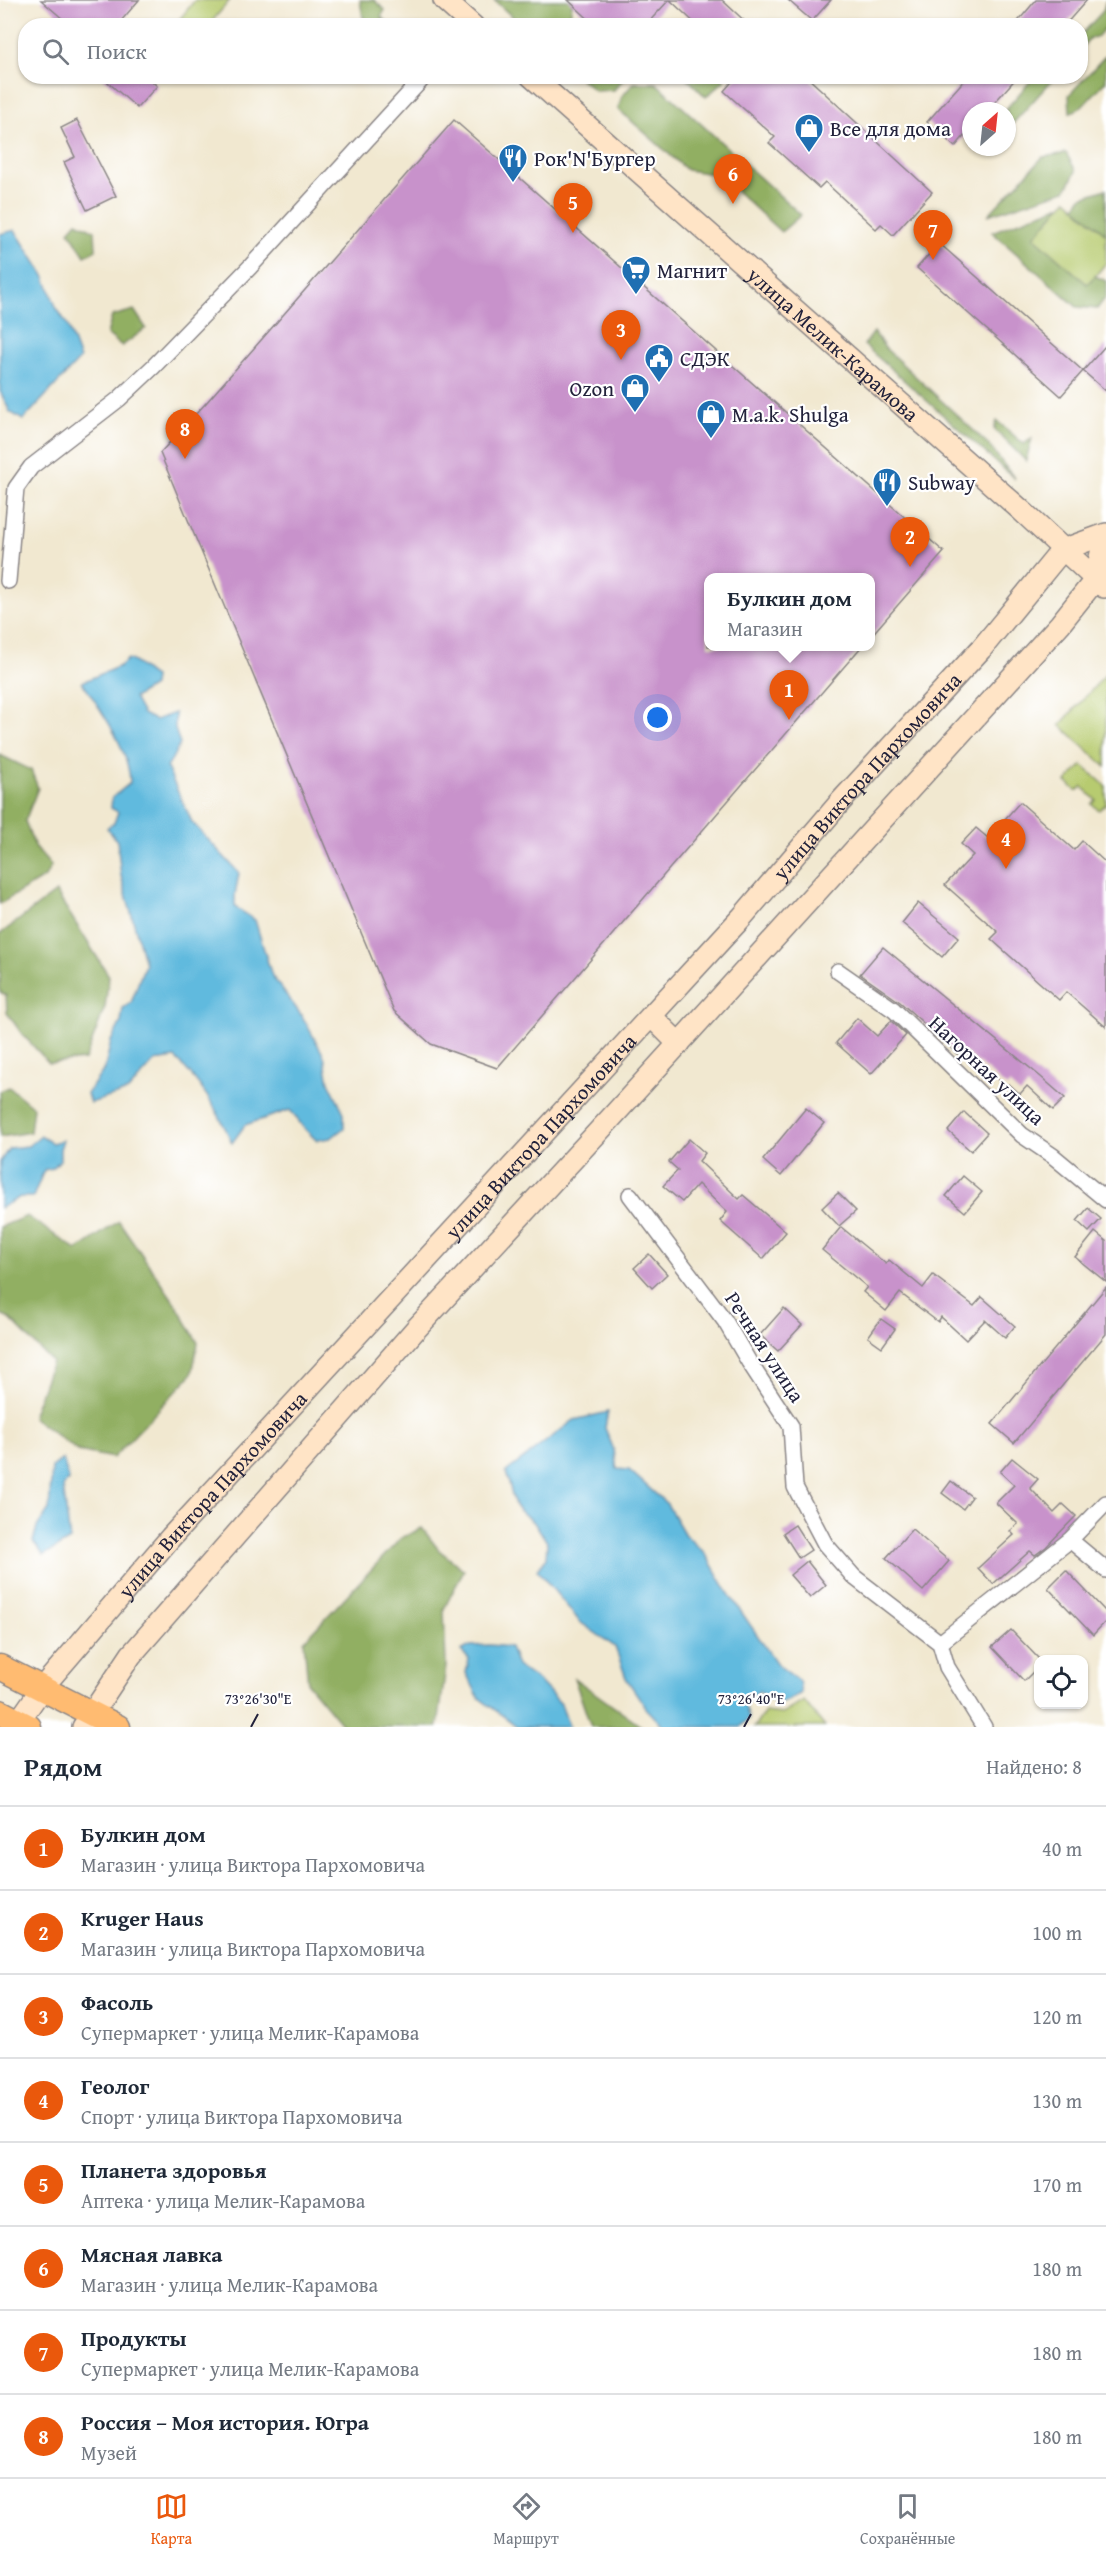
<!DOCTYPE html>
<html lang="ru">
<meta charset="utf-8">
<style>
:root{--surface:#fff;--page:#f6f6f7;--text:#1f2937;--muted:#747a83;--line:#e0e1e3;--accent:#ea580c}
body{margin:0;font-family:"Gentium Book Plus",serif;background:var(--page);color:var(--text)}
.controls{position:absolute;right:18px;bottom:18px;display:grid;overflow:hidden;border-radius:12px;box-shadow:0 2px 4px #0004}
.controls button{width:54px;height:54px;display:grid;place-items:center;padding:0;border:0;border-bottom:2px solid var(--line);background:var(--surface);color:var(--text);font:30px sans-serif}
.compass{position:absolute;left:962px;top:102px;width:54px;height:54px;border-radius:50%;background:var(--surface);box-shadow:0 2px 4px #0004;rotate:27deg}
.you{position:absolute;left:658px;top:718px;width:21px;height:21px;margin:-15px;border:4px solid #fff;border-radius:50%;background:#1a73e8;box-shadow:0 0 0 9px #1a73e833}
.badge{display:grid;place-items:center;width:39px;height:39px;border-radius:50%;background:var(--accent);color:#fff;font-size:20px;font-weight:700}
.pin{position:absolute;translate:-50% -50px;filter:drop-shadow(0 2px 3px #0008)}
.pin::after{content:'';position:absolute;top:32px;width:21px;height:18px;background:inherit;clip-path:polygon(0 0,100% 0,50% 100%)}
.popup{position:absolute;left:704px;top:573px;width:171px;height:78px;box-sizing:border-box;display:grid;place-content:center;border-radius:12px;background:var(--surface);filter:drop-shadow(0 2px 4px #0005);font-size:20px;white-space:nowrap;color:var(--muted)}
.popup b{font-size:22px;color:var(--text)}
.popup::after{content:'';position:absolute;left:50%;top:100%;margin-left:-12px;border:12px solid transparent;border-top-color:var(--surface)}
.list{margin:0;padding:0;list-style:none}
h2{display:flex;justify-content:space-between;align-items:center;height:78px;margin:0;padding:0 24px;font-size:26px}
h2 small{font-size:20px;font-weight:400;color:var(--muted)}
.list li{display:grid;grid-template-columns:39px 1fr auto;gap:18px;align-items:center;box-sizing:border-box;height:84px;padding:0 24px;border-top:2px solid var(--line)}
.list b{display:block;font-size:22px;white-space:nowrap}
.list p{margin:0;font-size:20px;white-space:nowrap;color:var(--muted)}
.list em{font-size:20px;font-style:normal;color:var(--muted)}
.icon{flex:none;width:33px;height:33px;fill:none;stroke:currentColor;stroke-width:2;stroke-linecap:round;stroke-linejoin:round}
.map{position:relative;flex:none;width:1106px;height:1727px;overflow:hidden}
.search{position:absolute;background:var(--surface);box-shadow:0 2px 4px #0004;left:18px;right:18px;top:18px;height:66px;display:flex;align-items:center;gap:15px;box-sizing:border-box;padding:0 21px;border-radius:24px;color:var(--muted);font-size:22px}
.sheet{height:750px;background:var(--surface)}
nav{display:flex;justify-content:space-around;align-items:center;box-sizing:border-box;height:84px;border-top:2px solid var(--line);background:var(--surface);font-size:16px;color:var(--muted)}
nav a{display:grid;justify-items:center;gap:3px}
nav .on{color:var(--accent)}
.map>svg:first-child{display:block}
.green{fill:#b7cb6f;stroke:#6c7655;stroke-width:1.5}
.forest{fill:#91af62;stroke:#5a684e;stroke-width:1.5}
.water{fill:#60bade;stroke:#416e8c;stroke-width:1.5}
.building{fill:#c892cb}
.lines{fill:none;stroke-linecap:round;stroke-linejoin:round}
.street-casing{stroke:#8a8586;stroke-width:18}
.secondary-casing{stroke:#8a8586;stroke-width:24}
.primary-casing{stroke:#8a8586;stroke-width:27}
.street{stroke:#fff;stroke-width:15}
.secondary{stroke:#ffe4c6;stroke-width:21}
.primary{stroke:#ffbb71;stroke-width:24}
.ticks{fill:none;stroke:#22223b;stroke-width:2}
.labels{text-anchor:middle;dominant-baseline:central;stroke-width:4.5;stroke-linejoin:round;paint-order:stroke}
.poi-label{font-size:21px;fill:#22223b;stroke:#fff;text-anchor:start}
.street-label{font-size:21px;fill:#22223b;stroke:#fff}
.ticks-label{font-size:15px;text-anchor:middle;fill:#22223b;stroke:#fff;stroke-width:4.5;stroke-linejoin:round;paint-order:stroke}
</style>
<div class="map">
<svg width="1106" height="1727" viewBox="0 0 1106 1727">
<rect width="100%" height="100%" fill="#fff"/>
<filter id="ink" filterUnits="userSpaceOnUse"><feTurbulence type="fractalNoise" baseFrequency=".0167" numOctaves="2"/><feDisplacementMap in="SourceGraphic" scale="12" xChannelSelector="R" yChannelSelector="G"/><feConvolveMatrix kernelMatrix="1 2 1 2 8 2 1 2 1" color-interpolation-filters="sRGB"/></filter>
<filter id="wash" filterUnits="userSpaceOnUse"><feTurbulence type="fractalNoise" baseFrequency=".008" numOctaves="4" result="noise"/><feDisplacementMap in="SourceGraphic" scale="24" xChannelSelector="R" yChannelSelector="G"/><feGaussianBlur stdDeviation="1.35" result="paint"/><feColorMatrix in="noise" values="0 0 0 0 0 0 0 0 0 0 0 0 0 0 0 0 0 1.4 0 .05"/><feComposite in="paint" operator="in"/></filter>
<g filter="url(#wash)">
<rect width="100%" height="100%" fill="#f1e8d0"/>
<g class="green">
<path d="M195 0H230L209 25H175Z"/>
<path d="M1067 199 1106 234V263L1088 285 1033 237Z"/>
<path d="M1106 674V767L1060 725Z"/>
<path d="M1082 765 1106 786V804L1099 810 1092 804 1096 800 1082 787 1077 791 1066 782Z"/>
<path d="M804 1701 825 1727H754L765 1712 782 1714Z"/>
</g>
<g class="forest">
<path d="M360 0H374L385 10 381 17 391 25H373L363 18Z"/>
<path d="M494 0H573L570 16 563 26 521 25Z"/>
<path d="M1106 0V27L1097 37 1090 38 1081 48V35L1103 11Z"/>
<path d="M1106 55V81L1082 107 1070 113 1069 95Z"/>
<path d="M688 76 723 77 724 81 706 97 687 78Z"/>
<path d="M1035 76 1055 77 1007 130V111H1004Z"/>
<path d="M579 77H625L614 90 595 91Z"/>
<path d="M634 83H656L801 215 781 232 719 175 687 170 618 109 622 96Z"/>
<path d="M1066 153 1076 171 1066 190 988 215 1043 157Z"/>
<path d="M1106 189V234L1075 207 1082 197Z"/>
<path d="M1061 205 1034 237 1087 284 1095 276 1106 281V297L1097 309 1077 307 992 232Z"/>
<path d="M77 222 95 231 96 250 85 256 69 231Z"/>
<path d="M134 310 146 328 122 346 107 334 112 316Z"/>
<path d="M874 332 885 348 988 444 1015 479 864 345Z"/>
<path d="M997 421 1024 444 1032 438 1026 461 994 429Z"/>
<path d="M0 755 31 770 38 788 25 821 35 847 51 866 45 877 0 904Z"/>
<path d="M56 892 109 976 105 1007 85 1060 49 1063 22 1034 7 1013 6 995 0 992V934Z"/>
<path d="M9 1087 33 1107 30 1132 0 1137V1091Z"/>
<path d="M27 1216 77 1250 119 1221 177 1306 198 1343 192 1374 113 1458 78 1451 32 1417 52 1362 10 1319 0 1315V1227Z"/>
<path d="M422 1528 439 1550 464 1570 444 1609 446 1666 438 1727H344L308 1684 304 1641 401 1538Z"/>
<path d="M574 1678 642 1727H591Z"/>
</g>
<g class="water">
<path d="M15 230 45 277 56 307 67 324 80 359 23 420 10 412 0 391V234Z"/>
<path d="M128 659C139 663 144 671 154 677L153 686 134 698 143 714 155 720 175 713V729L180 744 167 768 192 822 239 873 235 895V907L255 920 272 976 302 1016 324 1056 329 1082 344 1113V1128L331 1138 316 1140 304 1128 290 1110 245 1125 232 1143C218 1110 201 1082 175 1058L155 1061 128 1091 90 1103 87 1094 105 1068 111 1041 121 1022 123 1008 131 1003 145 964 121 876 117 841 107 828 114 823 118 812 111 808 112 798 130 783C130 750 100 709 82 682L120 666Z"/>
<path d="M40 1136 52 1143 63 1140 60 1149V1160L53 1168 44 1170 33 1197H20L0 1208V1162L9 1148 28 1146Z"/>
<path d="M608 1412 605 1428 614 1450 617 1469 629 1470 667 1504 685 1535 705 1553 727 1591 777 1664 799 1681 801 1693C779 1707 778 1706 759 1691L744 1703 749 1718 740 1727H664L646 1708 626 1678 615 1647 580 1622 537 1570 546 1558 547 1542 537 1526 515 1506 506 1472 574 1420Z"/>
<path d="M63 1459 69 1480 63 1486 70 1540 44 1555 33 1542 37 1527 49 1509 52 1467Z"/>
<path d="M490 1645 510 1647 517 1666 540 1682 561 1704 569 1727H518L479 1698 466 1673 469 1659 461 1651 470 1646Z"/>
</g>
<g id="blocks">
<g class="building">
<path d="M41 0H139L121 21 110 26H71Z"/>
<path d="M568 0H669L645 26H596Z"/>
<path d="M670 0H722L750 26H698Z"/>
<path d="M788 0H831L812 21Z"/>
<path d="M1036 0H1087L1064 26H1014Z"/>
<path d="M101 76H147L157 86 137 108Z"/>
<path d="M737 76H806L932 192 893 235 881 224 876 229 825 182 819 188 769 143 775 137 724 91Z"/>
<path d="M968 76H1018L987 111H971V128L955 147 927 122Z"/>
<path d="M77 120 116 196 87 210 64 162 75 157 61 128Z"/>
<path d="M454 120 944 552 870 637V578H708V646H862L497 1068 431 1044 394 1011 160 453 206 403Z"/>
<path d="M939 243 1083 371 1106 345V391L1083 371 1061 396 995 337 917 268Z"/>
<path d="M1020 802 1074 850 1082 841 1106 863V1027L1066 992 1059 1000 991 939 998 932 945 885 973 855 961 844 976 828 988 838Z"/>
<path d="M918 903 959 937 942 957 902 923Z"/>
<path d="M883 947 1041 1077 1065 1098 1053 1110 1027 1086 1020 1094 1009 1084 1007 1087 965 1052 961 1057 900 1002 860 974Z"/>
<path d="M857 1018 877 1036 891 1021 906 1035 871 1074 836 1043Z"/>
<path d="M806 1108 824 1123 781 1176 763 1160Z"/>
<path d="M964 1112 987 1133 971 1151 948 1131Z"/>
<path d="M689 1139 705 1153 699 1161 739 1199 743 1195 786 1232 763 1259 720 1221 727 1212 698 1184 682 1202 663 1186 678 1170 669 1162Z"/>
<path d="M963 1176 982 1192 965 1212 946 1196Z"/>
<path d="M838 1193 856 1211 839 1226 822 1208Z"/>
<path d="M1088 1208 1101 1219 1089 1232 1077 1221Z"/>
<path d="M841 1227 886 1264 889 1260 923 1288 933 1275 974 1306 982 1297 1015 1326 1005 1338 985 1320 966 1340 941 1317 938 1322 900 1293 886 1311 863 1292 867 1287 822 1250Z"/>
<path d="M1095 1232 1106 1241V1282L1075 1257Z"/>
<path d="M649 1254 667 1274 652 1288 634 1268Z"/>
<path d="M1106 1287V1334L1014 1443 992 1424Z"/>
<path d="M784 1308 802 1325 778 1351 760 1335Z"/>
<path d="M881 1319 895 1329 882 1347 868 1337Z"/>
<path d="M1012 1458 1038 1479 1030 1488 1054 1513 1063 1504 1076 1516 1046 1547 1035 1555 1030 1551 993 1584 978 1568 1014 1535 1010 1531 1018 1524 996 1503 1014 1485 1000 1472Z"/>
<path d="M951 1481 972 1497 963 1509 942 1493Z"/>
<path d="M795 1525 811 1550 799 1558 783 1533Z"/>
<path d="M912 1529 949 1561 923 1591 886 1558Z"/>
<path d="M807 1561 826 1585 810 1598 790 1575Z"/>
<path d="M1066 1570 1106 1612V1621L1093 1635 1048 1588Z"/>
<path d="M1011 1630 1039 1659 1038 1667 1024 1681 992 1647Z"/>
</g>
</g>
</g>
<g filter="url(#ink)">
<use href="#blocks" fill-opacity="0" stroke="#8a8586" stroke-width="1.5"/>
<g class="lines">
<g class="street-casing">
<g id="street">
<path d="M8 581 16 488 31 467 119 399 153 367 250 267 425 76"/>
<path d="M838 971 894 1010 1022 1135 1053 1156 1106 1200"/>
<path d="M630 1195 725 1321 749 1362 791 1426 795 1487 825 1544 854 1577 940 1643 947 1667 984 1727"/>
<path d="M1070 1540 1106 1570"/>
<path d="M940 1643 1070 1540 1106 1503"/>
</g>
</g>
<g class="secondary-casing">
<g id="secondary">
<path d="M444 0 473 26"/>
<path id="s1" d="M531 76 1022 511 1104 587"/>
<path d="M1062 550 1106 534"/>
<path d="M652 1017 679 1044"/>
<path id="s2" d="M19 1721 42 1688 171 1537 742 917 842 800 981 649 1062 550"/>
<path d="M83 1727 131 1655 415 1330 611 1118 1060 624 1095 580 1105 535"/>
</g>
</g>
<g class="primary-casing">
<g id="primary">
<path d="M0 1667 118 1727"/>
<path d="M0 1712 29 1727"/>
</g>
</g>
<use href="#street" class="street"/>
<use href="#secondary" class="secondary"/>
<use href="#primary" class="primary"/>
</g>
</g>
<path class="ticks" d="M251 1727 258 1714M744 1727 751 1714"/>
<defs>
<g id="shop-pin" transform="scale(1.5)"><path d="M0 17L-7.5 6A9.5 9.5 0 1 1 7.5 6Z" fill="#1f6fb2" stroke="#fff"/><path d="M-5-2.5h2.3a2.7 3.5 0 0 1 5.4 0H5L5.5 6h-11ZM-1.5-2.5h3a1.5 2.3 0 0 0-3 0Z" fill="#fff"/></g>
<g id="restaurant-pin" transform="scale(1.5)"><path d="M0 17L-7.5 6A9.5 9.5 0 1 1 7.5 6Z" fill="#1f6fb2" stroke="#fff"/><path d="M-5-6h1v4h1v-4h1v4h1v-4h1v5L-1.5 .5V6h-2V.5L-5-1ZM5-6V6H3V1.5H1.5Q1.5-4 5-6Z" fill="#fff"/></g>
<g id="supermarket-pin" transform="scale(1.5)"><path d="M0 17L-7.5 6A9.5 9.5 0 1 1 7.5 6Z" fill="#1f6fb2" stroke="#fff"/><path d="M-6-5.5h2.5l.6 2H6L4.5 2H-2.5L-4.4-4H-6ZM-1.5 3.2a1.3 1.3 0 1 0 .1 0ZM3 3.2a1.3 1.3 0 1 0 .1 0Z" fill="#fff"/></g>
<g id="civic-pin" transform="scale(1.5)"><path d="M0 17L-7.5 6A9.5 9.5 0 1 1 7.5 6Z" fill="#1f6fb2" stroke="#fff"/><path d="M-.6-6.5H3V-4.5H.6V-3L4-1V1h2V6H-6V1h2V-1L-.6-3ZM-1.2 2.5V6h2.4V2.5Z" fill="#fff"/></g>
</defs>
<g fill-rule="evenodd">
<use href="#shop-pin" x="809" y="128"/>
<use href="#restaurant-pin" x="513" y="158"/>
<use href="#supermarket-pin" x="636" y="270"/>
<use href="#civic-pin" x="659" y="358"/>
<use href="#shop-pin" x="635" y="388"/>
<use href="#shop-pin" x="711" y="414"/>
<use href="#restaurant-pin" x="887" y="482"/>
</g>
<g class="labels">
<g class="poi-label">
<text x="830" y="128">Все для дома</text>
<text x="534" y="158">Рок'N'Бургер</text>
<text x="657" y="270">Магнит</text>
<text x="680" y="358">СДЭК</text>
<text x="614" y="388" text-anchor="end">Ozon</text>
<text x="732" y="414">М.a.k. Shulga</text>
<text x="908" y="482">Subway</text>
</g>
<g class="street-label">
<text stroke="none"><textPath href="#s1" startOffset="404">улица Мелик-Карамова</textPath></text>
<text stroke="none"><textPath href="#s2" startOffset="1270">улица Виктора Пархомовича</textPath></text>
<text transform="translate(987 1070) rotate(43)">Нагорная улица</text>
<text stroke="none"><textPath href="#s2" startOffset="784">улица Виктора Пархомовича</textPath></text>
<text transform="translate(765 1347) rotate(57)">Речная улица</text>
<text stroke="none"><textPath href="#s2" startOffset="298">улица Виктора Пархомовича</textPath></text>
</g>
</g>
<g class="ticks-label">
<text x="258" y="1704">73°26'30"E</text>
<text x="751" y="1704">73°26'40"E</text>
</g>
</svg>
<div class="controls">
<button><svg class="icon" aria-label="locate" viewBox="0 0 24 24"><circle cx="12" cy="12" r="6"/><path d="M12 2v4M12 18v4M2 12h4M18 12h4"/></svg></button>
</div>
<svg class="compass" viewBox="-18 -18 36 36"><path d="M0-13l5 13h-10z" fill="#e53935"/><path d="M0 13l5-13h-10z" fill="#747a83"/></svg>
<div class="you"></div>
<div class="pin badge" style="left:789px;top:720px">1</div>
<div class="popup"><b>Булкин дом</b>Магазин</div>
<div class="pin badge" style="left:910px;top:567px">2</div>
<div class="pin badge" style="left:621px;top:360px">3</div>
<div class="pin badge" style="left:1006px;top:869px">4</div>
<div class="pin badge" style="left:573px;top:233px">5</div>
<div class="pin badge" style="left:733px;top:204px">6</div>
<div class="pin badge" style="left:933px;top:260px">7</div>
<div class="pin badge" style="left:185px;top:459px">8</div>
<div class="search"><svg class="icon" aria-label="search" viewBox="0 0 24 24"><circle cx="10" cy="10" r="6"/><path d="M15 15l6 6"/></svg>Поиск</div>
</div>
<section class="sheet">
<h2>Рядом<small>Найдено: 8</small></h2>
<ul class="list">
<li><span class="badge">1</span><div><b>Булкин дом</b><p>Магазин · улица Виктора Пархомовича</p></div><em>40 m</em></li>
<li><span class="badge">2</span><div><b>Kruger Haus</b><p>Магазин · улица Виктора Пархомовича</p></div><em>100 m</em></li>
<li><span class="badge">3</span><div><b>Фасоль</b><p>Супермаркет · улица Мелик-Карамова</p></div><em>120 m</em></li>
<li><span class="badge">4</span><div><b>Геолог</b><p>Спорт · улица Виктора Пархомовича</p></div><em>130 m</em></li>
<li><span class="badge">5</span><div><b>Планета здоровья</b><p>Аптека · улица Мелик-Карамова</p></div><em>170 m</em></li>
<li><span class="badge">6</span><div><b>Мясная лавка</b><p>Магазин · улица Мелик-Карамова</p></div><em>180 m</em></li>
<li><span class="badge">7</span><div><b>Продукты</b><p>Супермаркет · улица Мелик-Карамова</p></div><em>180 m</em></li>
<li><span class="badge">8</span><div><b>Россия – Моя история. Югра</b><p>Музей</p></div><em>180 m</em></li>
</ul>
</section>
<nav>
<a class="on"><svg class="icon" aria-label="map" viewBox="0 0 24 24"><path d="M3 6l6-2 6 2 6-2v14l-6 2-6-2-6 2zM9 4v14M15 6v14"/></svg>Карта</a>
<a><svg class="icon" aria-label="directions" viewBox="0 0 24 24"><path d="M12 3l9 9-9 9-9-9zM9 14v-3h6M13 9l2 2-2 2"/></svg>Маршрут</a>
<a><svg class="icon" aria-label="saved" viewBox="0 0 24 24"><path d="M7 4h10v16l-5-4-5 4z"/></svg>Сохранённые</a>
</nav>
